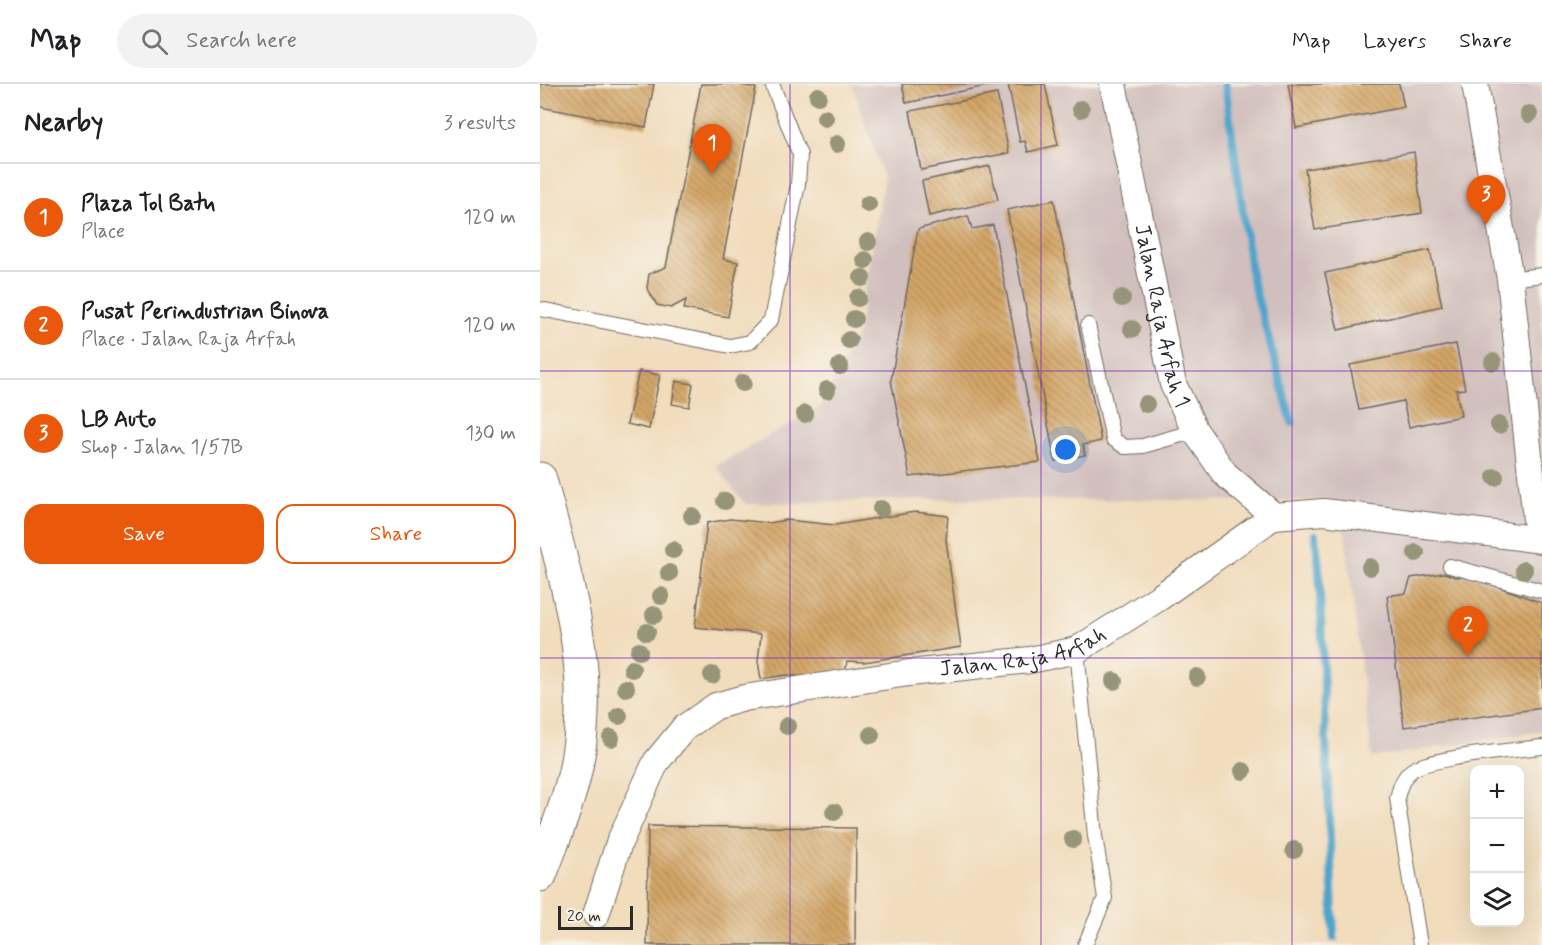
<!DOCTYPE html>
<meta charset="utf-8">
<style>
:root{--surface:#fff;--page:#f2f2f2;--text:#202124;--muted:#757577;--line:#e0e0e0;--accent:#ea580c}
body{margin:0;font-family:Mynerve,sans-serif;background:var(--page);color:var(--text)}
.controls{position:absolute;right:18px;bottom:18px;display:grid;overflow:hidden;border-radius:12px;box-shadow:0 6px 24px #0002}
.controls button{width:54px;height:54px;display:grid;place-items:center;padding:0;border:0;border-bottom:2px solid var(--line);background:var(--surface);color:var(--text);font:30px sans-serif}
.scale{position:absolute;left:18px;bottom:15px;width:75px;box-sizing:border-box;padding-left:6px;border:3px solid #2b2b2b;border-top:0;font-size:16px;line-height:21px;white-space:nowrap;color:#2b2b2b;-webkit-text-stroke:4px #f7f3e8;paint-order:stroke}
.you{position:absolute;left:526px;top:366px;width:21px;height:21px;margin:-15px;border:4px solid #fff;border-radius:50%;background:#1a73e8;box-shadow:0 0 0 9px #1a73e833}
.badge{display:grid;place-items:center;width:39px;height:39px;border-radius:50%;background:var(--accent);color:#fff;font-size:20px;font-weight:700}
.pin{position:absolute;translate:-50% -50px;filter:drop-shadow(0 2px 3px #0008)}
.pin::after{content:'';position:absolute;top:32px;width:21px;height:18px;background:inherit;clip-path:polygon(0 0,100% 0,50% 100%)}
.list{margin:0;padding:0;list-style:none}
h2{display:flex;justify-content:space-between;align-items:center;height:78px;margin:0;padding:0 24px;font-size:26px}
h2 small{font-size:20px;font-weight:400;color:var(--muted)}
.list li{display:grid;grid-template-columns:39px 1fr auto;gap:18px;align-items:center;box-sizing:border-box;height:108px;padding:0 24px;border-top:2px solid var(--line)}
.list b{display:block;font-size:22px;white-space:nowrap}
.list p{margin:0;font-size:20px;white-space:nowrap;color:var(--muted)}
.list em{font-size:20px;font-style:normal;color:var(--muted)}
.actions{display:flex;gap:12px;padding:18px 24px}
.actions a{flex:1;padding:14px 0;border:2px solid var(--accent);border-radius:18px;text-align:center;font-size:21px;color:var(--accent)}
.actions .main{background:var(--accent);color:#fff}
.icon{flex:none;width:33px;height:33px;fill:none;stroke:currentColor;stroke-width:2;stroke-linecap:round;stroke-linejoin:round}
.map{position:relative;flex:none;width:1002px;height:861px;overflow:hidden}
header{display:flex;align-items:center;gap:36px;box-sizing:border-box;height:84px;padding:0 30px;background:var(--surface);border-bottom:2px solid var(--line)}
header strong{font-size:28px}
nav{display:flex;gap:33px;margin-inline-start:auto;font-size:21px}
.search{width:420px;height:54px;background:var(--page);display:flex;align-items:center;gap:15px;box-sizing:border-box;padding:0 21px;border-radius:33px;color:var(--muted);font-size:22px}
main{display:flex}
aside{flex:1;background:var(--surface)}
.map>svg:first-child{display:block}
.industrial{fill:#d1bfbd}
.lines{fill:none;stroke-linecap:round;stroke-linejoin:round}
.stream{stroke:#4fa4cb;stroke-width:8}
.building{fill:url(#building-back-hatch)}
.service-casing{stroke:#70695e;stroke-width:16}
.minor-casing{stroke:#70695e;stroke-width:28}
.motorway-casing{stroke:#70695e;stroke-width:35}
.service{stroke:#fff;stroke-width:14}
.minor{stroke:#fff;stroke-width:26}
.motorway{stroke:#fff;stroke-width:33}
.tree{fill:#969579}
.grid{fill:none;stroke:#7b2cbf;stroke-width:1.5;stroke-opacity:0.55}
.labels{text-anchor:middle;dominant-baseline:central;stroke-width:6;stroke-linejoin:round;paint-order:stroke}
.street-label{font-size:22px;fill:#2b2b2b;stroke:#f7f3e8}
</style>
<header>
<strong>Map</strong>
<div class="search"><svg class="icon" aria-label="search" viewBox="0 0 24 24"><circle cx="10" cy="10" r="6"/><path d="M15 15l6 6"/></svg>Search here</div>
<nav><a>Map</a><a>Layers</a><a>Share</a></nav>
</header>
<main>
<aside>
<h2>Nearby<small>3 results</small></h2>
<ul class="list">
<li><span class="badge">1</span><div><b>Plaza Tol Batu</b><p>Place</p></div><em>120 m</em></li>
<li><span class="badge">2</span><div><b>Pusat Perindustrian Binova</b><p>Place · Jalan Raja Arfah</p></div><em>120 m</em></li>
<li><span class="badge">3</span><div><b>LB Auto</b><p>Shop · Jalan 1/57B</p></div><em>130 m</em></li>
</ul>
<div class="actions"><a class="main">Save</a><a>Share</a></div>
</aside>
<div class="map">
<svg width="1002" height="861" viewBox="0 0 1002 861">
<defs>
<pattern id="building-back-hatch" width="6" height="6" patternUnits="userSpaceOnUse" patternTransform="scale(1.5)"><rect width="6" height="6" fill="#d4a667"/><path d="M-1 5l2 2M0 0l6 6M5-1l2 2" fill="none" stroke="#ac8755"/></pattern>
</defs>
<rect width="100%" height="100%" fill="#f7f3e8"/>
<filter id="ink" filterUnits="userSpaceOnUse"><feTurbulence type="fractalNoise" baseFrequency=".0167" numOctaves="2"/><feDisplacementMap in="SourceGraphic" scale="12" xChannelSelector="R" yChannelSelector="G"/><feConvolveMatrix kernelMatrix="1 2 1 2 8 2 1 2 1" color-interpolation-filters="sRGB"/></filter>
<filter id="wash" filterUnits="userSpaceOnUse"><feTurbulence type="fractalNoise" baseFrequency=".008" numOctaves="4" result="noise"/><feDisplacementMap in="SourceGraphic" scale="24" xChannelSelector="R" yChannelSelector="G"/><feGaussianBlur stdDeviation="1.35" result="paint"/><feColorMatrix in="noise" values="0 0 0 0 0 0 0 0 0 0 0 0 0 0 0 0 0 1.4 0 .05"/><feComposite in="paint" operator="in"/></filter>
<g filter="url(#wash)">
<rect width="100%" height="100%" fill="#f1dcbc"/>
<path class="industrial" d="M312 0H1002V647L832 674 801 417 381 415 205 420 176 382 281 322 318 249 344 94Z"/>
<g class="lines">
<g class="stream">
<path d="M685 0 712 195 752 339"/>
<path d="M775 451 779 484 794 854"/>
</g>
</g>
<g id="blocks">
<g class="building">
<path d="M0 0H114L106 43 0 23Z"/>
<path d="M161 0H195L216 4 183 175 198 178 188 233 144 225 146 216 131 224 117 221 107 204 109 190 126 183Z"/>
<path d="M362 0H451V1L366 19Z"/>
<path d="M468 0H505L518 61 488 68 485 57 480 58Z"/>
<path d="M748 0H859L864 23 756 44Z"/>
<path d="M457 10 469 69 381 86 370 27Z"/>
<path d="M874 68 882 129 775 146 765 85Z"/>
<path d="M450 82 458 116 389 132 382 97Z"/>
<path d="M514 116 561 357 543 361 545 371 515 377 467 126Z"/>
<path d="M428 132 432 145 453 141 500 378 370 393 351 296 378 145Z"/>
<path d="M890 166 902 222 798 246 785 189Z"/>
<path d="M916 260 925 305 916 306 921 332 869 343 863 317 819 326 810 281Z"/>
<path d="M99 287 120 291 109 345 87 340Z"/>
<path d="M136 297 153 300 149 323 132 320Z"/>
<path d="M375 428 408 432 406 456 421 563 324 578 307 577 304 597 246 591 221 595 218 577 221 550 155 543 167 439 190 435 229 439 246 436 295 441Z"/>
<path d="M904 489 915 493 930 492 1002 519V624L864 643 847 512 866 509 871 494Z"/>
<path d="M108 742 316 744 315 861H107Z"/>
</g>
</g>
</g>
<g filter="url(#ink)">
<use href="#blocks" fill-opacity="0" stroke="#70695e" stroke-width="1.5"/>
<g class="lines">
<g class="service-casing">
<g id="service">
<path d="M970 195 1002 191"/>
<path d="M0 225 190 262 210 258 231 236 258 100 260 71 232 0"/>
<path d="M548 241 573 355 585 363 603 362 655 347"/>
<path d="M910 482 1002 507"/>
<path d="M537 566 555 752 565 814 545 861"/>
<path d="M880 861 857 714C860 703 862 694 872 686 891 673 976 666 1002 663"/>
</g>
</g>
<g class="minor-casing">
<g id="minor">
<path id="s1" d="M573 0 633 300 655 347 685 390 734 432"/>
<path d="M935 0 970 195 998 454"/>
<path id="s2" d="M56 831 79 759 116 678 144 644 176 622 204 614 369 589 490 576 537 566 620 513 734 432 784 428 1002 456"/>
</g>
</g>
<g class="motorway-casing">
<path id="motorway" d="M0 395C25 494 58 589 34 692 26 726 12 759 0 791"/>
</g>
<use href="#service" class="service"/>
<use href="#minor" class="minor"/>
<use href="#motorway" class="motorway"/>
</g>
<g class="tree">
<circle cx="278" cy="12" r="9"/>
<circle cx="541" cy="25" r="9"/>
<circle cx="989" cy="30" r="9"/>
<circle cx="285" cy="34" r="9"/>
<circle cx="297" cy="60" r="9"/>
<circle cx="328" cy="120" r="9"/>
<circle cx="328" cy="158" r="9"/>
<circle cx="325" cy="176" r="9"/>
<circle cx="322" cy="194" r="9"/>
<circle cx="318" cy="214" r="9"/>
<circle cx="582" cy="214" r="9"/>
<circle cx="314" cy="235" r="9"/>
<circle cx="592" cy="245" r="9"/>
<circle cx="309" cy="256" r="9"/>
<circle cx="953" cy="278" r="9"/>
<circle cx="300" cy="282" r="9"/>
<circle cx="203" cy="299" r="9"/>
<circle cx="287" cy="306" r="9"/>
<circle cx="606" cy="320" r="9"/>
<circle cx="265" cy="330" r="9"/>
<circle cx="959" cy="341" r="9"/>
<circle cx="955" cy="393" r="9"/>
<circle cx="185" cy="417" r="9"/>
<circle cx="341" cy="425" r="9"/>
<circle cx="152" cy="432" r="9"/>
<circle cx="133" cy="466" r="9"/>
<circle cx="876" cy="469" r="9"/>
<circle cx="830" cy="483" r="9"/>
<circle cx="984" cy="486" r="9"/>
<circle cx="129" cy="489" r="9"/>
<circle cx="121" cy="512" r="9"/>
<circle cx="114" cy="531" r="9"/>
<circle cx="107" cy="548" r="9"/>
<circle cx="99" cy="567" r="9"/>
<circle cx="92" cy="585" r="9"/>
<circle cx="172" cy="591" r="9"/>
<circle cx="657" cy="593" r="9"/>
<circle cx="574" cy="597" r="9"/>
<circle cx="86" cy="604" r="9"/>
<circle cx="79" cy="632" r="9"/>
<circle cx="247" cy="642" r="9"/>
<circle cx="331" cy="651" r="9"/>
<circle cx="71" cy="654" r="9"/>
<circle cx="703" cy="687" r="9"/>
<circle cx="294" cy="728" r="9"/>
<circle cx="533" cy="755" r="9"/>
<circle cx="754" cy="766" r="9"/>
</g>
</g>
<path class="grid" d="M250 0V861M501 0V861M752 0V861M0 287H1002M0 574H1002"/>
<g class="labels">
<g class="street-label">
<text stroke="none"><textPath href="#s1" startOffset="237">Jalan Raja Arfah 1</textPath></text>
<text stroke="none"><textPath href="#s2" startOffset="560">Jalan Raja Arfah</textPath></text>
</g>
</g>
</svg>
<div class="controls">
<button>+</button>
<button>−</button>
<button><svg class="icon" aria-label="layers" viewBox="0 0 24 24"><path d="M12 4l9 5-9 5-9-5zM3 14l9 5 9-5"/></svg></button>
</div>
<div class="scale">20 m</div>
<div class="you"></div>
<div class="pin badge" style="left:172px;top:90px">1</div>
<div class="pin badge" style="left:928px;top:572px">2</div>
<div class="pin badge" style="left:946px;top:141px">3</div>
</div>
</main>
